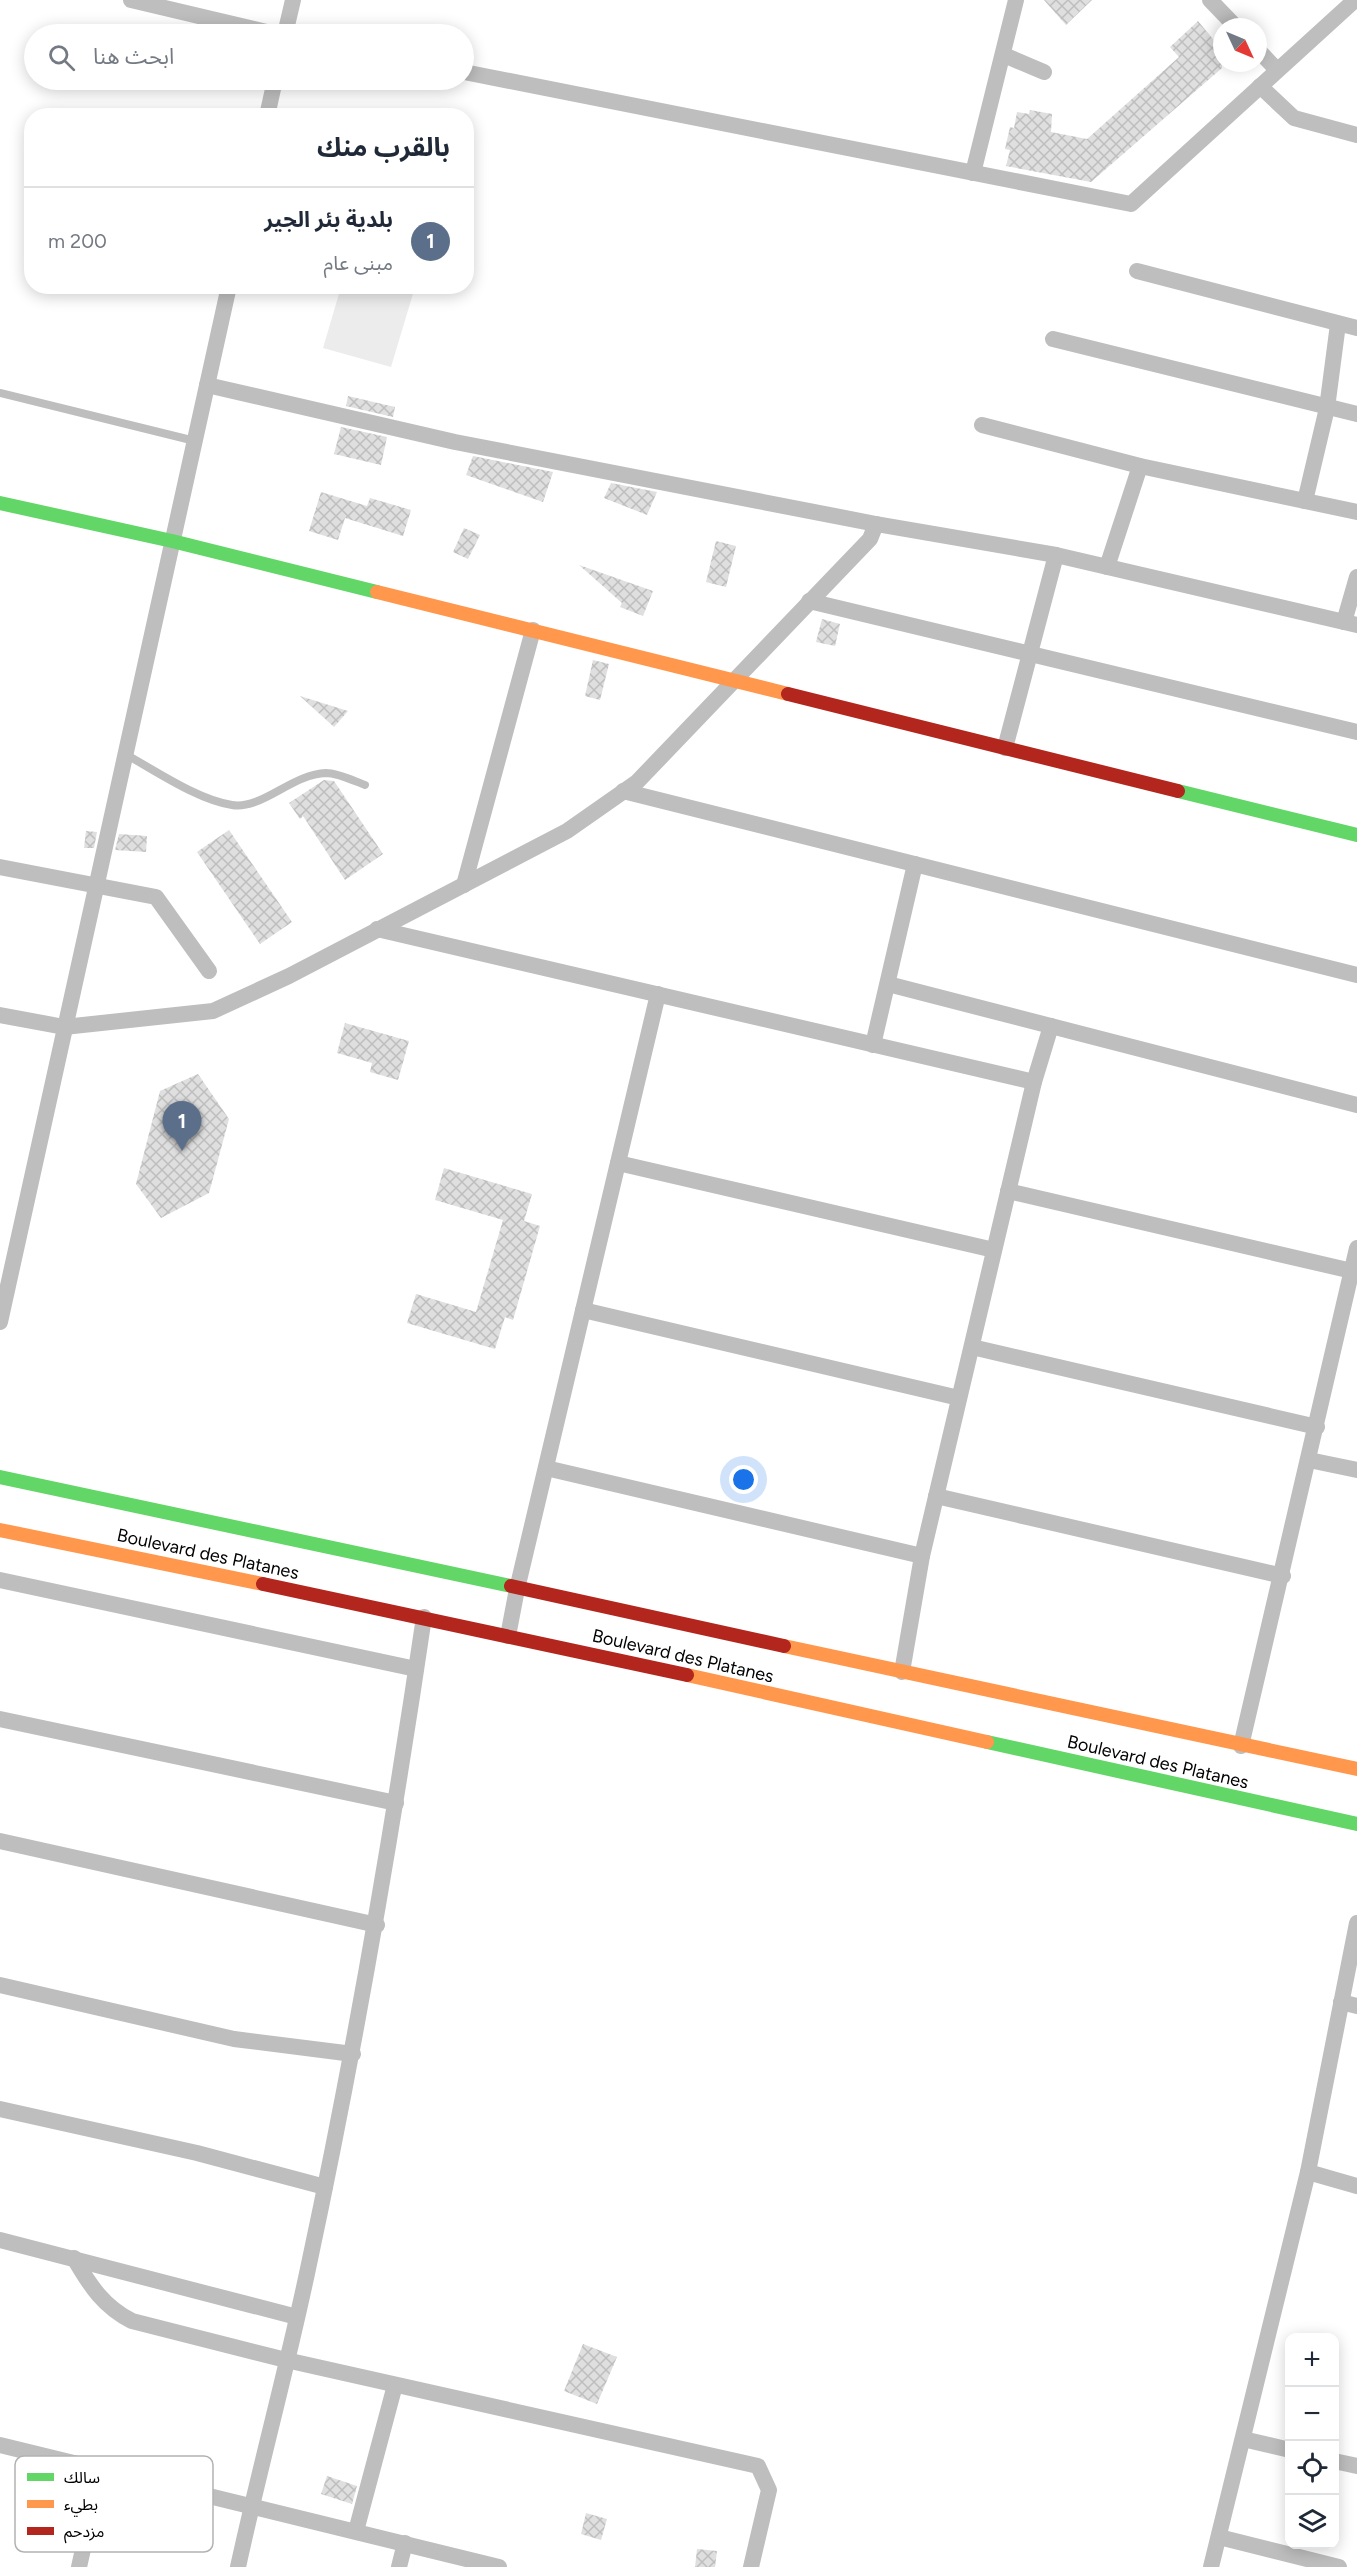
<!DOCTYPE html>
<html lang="ar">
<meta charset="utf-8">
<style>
:root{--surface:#fff;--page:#f2f2f3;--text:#1f2937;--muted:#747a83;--line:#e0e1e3;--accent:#d93025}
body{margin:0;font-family:Figtree,"Noto Sans Arabic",sans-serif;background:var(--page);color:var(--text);direction:rtl}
.controls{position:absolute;right:18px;bottom:18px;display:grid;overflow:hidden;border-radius:12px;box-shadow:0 3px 15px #0003}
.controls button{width:54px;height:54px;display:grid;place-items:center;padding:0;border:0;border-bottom:2px solid var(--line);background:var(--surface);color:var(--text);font:30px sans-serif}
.compass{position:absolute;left:1213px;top:18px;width:54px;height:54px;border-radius:50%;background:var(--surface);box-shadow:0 3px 15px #0003;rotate:134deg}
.you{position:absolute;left:744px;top:1480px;width:21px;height:21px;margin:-15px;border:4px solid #fff;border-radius:50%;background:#1a73e8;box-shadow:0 0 0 9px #1a73e833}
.badge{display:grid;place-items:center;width:39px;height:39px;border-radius:50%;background:var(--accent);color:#fff;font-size:20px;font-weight:700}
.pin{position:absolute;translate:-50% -50px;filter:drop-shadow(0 2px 3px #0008)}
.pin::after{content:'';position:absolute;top:32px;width:21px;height:18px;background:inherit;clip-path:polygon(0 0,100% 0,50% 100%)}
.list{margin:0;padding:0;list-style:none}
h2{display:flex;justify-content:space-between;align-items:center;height:78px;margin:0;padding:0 24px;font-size:26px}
h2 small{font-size:20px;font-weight:400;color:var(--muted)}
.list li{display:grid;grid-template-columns:39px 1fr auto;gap:18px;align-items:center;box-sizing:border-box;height:108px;padding:0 24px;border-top:2px solid var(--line)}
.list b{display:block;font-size:22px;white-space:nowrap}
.list p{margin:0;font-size:20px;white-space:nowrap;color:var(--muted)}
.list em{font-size:20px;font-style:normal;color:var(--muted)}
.icon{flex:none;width:33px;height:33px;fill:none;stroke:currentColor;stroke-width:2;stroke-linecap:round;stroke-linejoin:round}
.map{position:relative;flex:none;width:1357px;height:2567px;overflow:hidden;direction:ltr}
.search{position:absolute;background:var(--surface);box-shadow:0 3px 15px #0003;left:24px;top:24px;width:450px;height:66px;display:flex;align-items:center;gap:15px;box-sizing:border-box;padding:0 21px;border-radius:33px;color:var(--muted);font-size:22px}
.panel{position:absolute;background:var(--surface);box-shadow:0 3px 15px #0003;left:24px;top:108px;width:450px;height:186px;border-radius:24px;direction:rtl}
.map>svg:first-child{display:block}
.grass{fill:#ececec}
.building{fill:url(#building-cross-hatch)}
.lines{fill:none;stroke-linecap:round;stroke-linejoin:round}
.lane{stroke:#bebebe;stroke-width:8}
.street{stroke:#bebebe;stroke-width:16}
.fast{stroke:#63d668;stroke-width:14}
.slow{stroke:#ff974d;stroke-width:14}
.jam{stroke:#b3261e;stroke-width:14}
.labels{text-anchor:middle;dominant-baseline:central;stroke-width:6;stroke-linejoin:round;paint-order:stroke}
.street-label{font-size:18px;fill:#000;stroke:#fff}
.key{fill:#fff;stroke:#b2b2b2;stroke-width:1.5}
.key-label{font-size:16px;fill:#000}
</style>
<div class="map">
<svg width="1357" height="2567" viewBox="0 0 1357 2567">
<defs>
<pattern id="building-cross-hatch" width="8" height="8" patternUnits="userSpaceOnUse" patternTransform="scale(1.5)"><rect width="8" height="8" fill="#dfdfdf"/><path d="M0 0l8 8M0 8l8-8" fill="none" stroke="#bebebe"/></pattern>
</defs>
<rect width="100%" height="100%" fill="#fff"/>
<path class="grass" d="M341 287H415L391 367 323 348Z"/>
<g class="building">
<path d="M1044 0H1092L1066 25Z"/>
<path d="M1198 21 1222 50V68L1091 182 1006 166 1010 150 1005 149 1010 127 1014 128 1017 112 1029 114 1030 110 1052 114 1051 132 1087 139 1179 57 1170 47Z"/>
<path d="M348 396 395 407 393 417 346 406Z"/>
<path d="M341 427 387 437 381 465 334 454Z"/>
<path d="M473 456 553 472 543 502 466 475Z"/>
<path d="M611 483 657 492 647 515 604 498Z"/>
<path d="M321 492 367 506 370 498 411 510 403 536 345 518 338 540 309 531Z"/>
<path d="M464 528 480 535 468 559 453 552Z"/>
<path d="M716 541 736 546 726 587 706 582Z"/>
<path d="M579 565 653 591 643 616 620 607 622 603Z"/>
<path d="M822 619 840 624 835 646 816 642Z"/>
<path d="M593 660 609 664 600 700 585 696Z"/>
<path d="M300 696 348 711 334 727Z"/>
<path d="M324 780 334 781 383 854 345 880 303 816 300 819 289 803Z"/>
<path d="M229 830 292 922 260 944 197 852Z"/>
<path d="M86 831 97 832 94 848H84Z"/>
<path d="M119 834 147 836 146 852 115 850Z"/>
<path d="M345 1023 409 1041 398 1080 370 1072 372 1063 337 1053Z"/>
<path d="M198 1074 229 1119 209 1193 161 1218 136 1184 160 1091Z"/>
<path d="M444 1168 532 1194 524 1221 540 1226 513 1320 505 1317 495 1349 407 1323 416 1294 476 1312 503 1220 435 1200Z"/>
<path d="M583 2344 617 2357 597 2404 564 2391Z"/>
<path d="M327 2476 357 2486 352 2504 321 2494Z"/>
<path d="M586 2513 607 2519 601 2540 581 2534Z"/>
<path d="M697 2549 717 2551 715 2567H695Z"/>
</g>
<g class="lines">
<g class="lane">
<path d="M0 393 195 441"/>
<path d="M125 754C156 771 198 800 232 805 262 810 292 774 326 773 338 773 354 781 365 785"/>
</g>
<g class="street">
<path d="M131 0 275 34"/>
<path d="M1210 0 1236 27"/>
<path d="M285 34 293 0"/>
<path d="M1258 50 1277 70"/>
<path d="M1004 55 1044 72"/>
<path d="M464 72 1131 204 1355 0"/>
<path d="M1260 86 1294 118 1357 135"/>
<path d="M267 116 275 80"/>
<path d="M973 173 1016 0"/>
<path d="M1137 271 1357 328"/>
<path d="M1053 339 1357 414"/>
<path d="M207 385 455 442 876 524 1056 555 1357 625"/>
<path d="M982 425 1140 466 1357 512"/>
<path d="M1305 501 1327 408 1338 324"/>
<path d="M1107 567 1140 466"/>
<path d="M809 601 1357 732"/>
<path d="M1344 622 1357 577"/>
<path d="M1005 748 1056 555"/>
<path d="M623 791 1357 975"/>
<path d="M0 867 156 897 209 971"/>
<path d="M464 885 533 630"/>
<path d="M377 929 1034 1082"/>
<path d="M888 984 1357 1105"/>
<path d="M0 1015 64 1027 213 1011 289 976 567 831 637 782 870 539 876 524"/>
<path d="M873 1045 915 864"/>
<path d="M618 1163 994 1250"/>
<path d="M1008 1191 1352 1271"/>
<path d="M583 1310 959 1398"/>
<path d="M0 1322 229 286"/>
<path d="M972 1347 1317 1427"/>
<path d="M1309 1460 1357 1470"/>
<path d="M546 1468 922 1556"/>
<path d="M936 1496 1283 1576"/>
<path d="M0 1580 416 1669"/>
<path d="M508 1636 517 1589 658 994"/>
<path d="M902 1672 922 1556 1034 1082 1051 1026"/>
<path d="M0 1719 396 1803"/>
<path d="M1241 1746 1357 1248"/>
<path d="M0 1841 377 1925"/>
<path d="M0 1985 234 2039 353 2054"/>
<path d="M1341 2002 1357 2006"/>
<path d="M0 2109 197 2153 325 2187"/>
<path d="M1308 2172 1357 2186"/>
<path d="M0 2240 297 2317"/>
<path d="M74 2258C90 2286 104 2307 132 2321L286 2360 758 2466 769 2490 751 2567"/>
<path d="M1243 2439 1290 2450"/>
<path d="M0 2445 499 2567"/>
<path d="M1334 2461 1357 2466"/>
<path d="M356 2531 395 2385"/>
<path d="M1219 2537 1339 2567"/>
<path d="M79 2567 101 2469"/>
<path d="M238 2567C260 2466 288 2365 309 2264 355 2049 392 1834 424 1617"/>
<path d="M399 2567 405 2543"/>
<path d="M1211 2567 1308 2172 1357 1923"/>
</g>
<g class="fast">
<path d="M0 503 172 541 377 592"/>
<path d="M1178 791 1357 835"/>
<path d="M0 1477 511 1586"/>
<path d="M987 1742 1357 1824"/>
</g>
<g class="slow">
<path d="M377 592 788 694"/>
<path d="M0 1530 263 1584"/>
<path d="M784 1646 1357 1769"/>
<path d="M687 1675 987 1742"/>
</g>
<g class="jam">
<path d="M788 694 1178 791"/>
<path d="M263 1584 687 1675"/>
<path d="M511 1586 784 1646"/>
</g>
</g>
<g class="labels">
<g class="street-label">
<text transform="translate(208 1554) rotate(12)">Boulevard des Platanes</text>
<text transform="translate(683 1656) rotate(13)">Boulevard des Platanes</text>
<text transform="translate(1158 1762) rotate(13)">Boulevard des Platanes</text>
</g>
</g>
<rect x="15" y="2456" width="198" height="96" rx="9" class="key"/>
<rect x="27" y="2473" width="27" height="8" fill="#63d668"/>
<rect x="27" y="2500" width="27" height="8" fill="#ff974d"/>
<rect x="27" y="2527" width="27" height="8" fill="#b3261e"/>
<g class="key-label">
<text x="64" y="2483">سالك</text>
<text x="64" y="2510">بطيء</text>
<text x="64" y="2537">مزدحم</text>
</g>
</svg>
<div class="controls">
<button>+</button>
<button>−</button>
<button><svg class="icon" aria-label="locate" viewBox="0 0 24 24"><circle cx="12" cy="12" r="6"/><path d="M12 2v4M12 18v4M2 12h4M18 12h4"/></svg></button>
<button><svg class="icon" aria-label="layers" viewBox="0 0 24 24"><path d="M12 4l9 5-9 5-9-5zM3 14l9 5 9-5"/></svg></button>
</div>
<svg class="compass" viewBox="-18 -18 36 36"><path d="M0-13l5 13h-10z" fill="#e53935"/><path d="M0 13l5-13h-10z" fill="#747a83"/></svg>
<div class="you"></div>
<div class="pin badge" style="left:182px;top:1151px;background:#5c6f8a">1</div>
<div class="search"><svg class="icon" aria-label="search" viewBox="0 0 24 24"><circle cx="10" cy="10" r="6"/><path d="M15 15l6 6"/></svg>ابحث هنا</div>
<section class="panel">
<h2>بالقرب منك<small></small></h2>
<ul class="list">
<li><span class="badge" style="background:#5c6f8a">1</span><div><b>بلدية بئر الجير</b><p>مبنى عام</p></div><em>200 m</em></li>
</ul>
</section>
</div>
